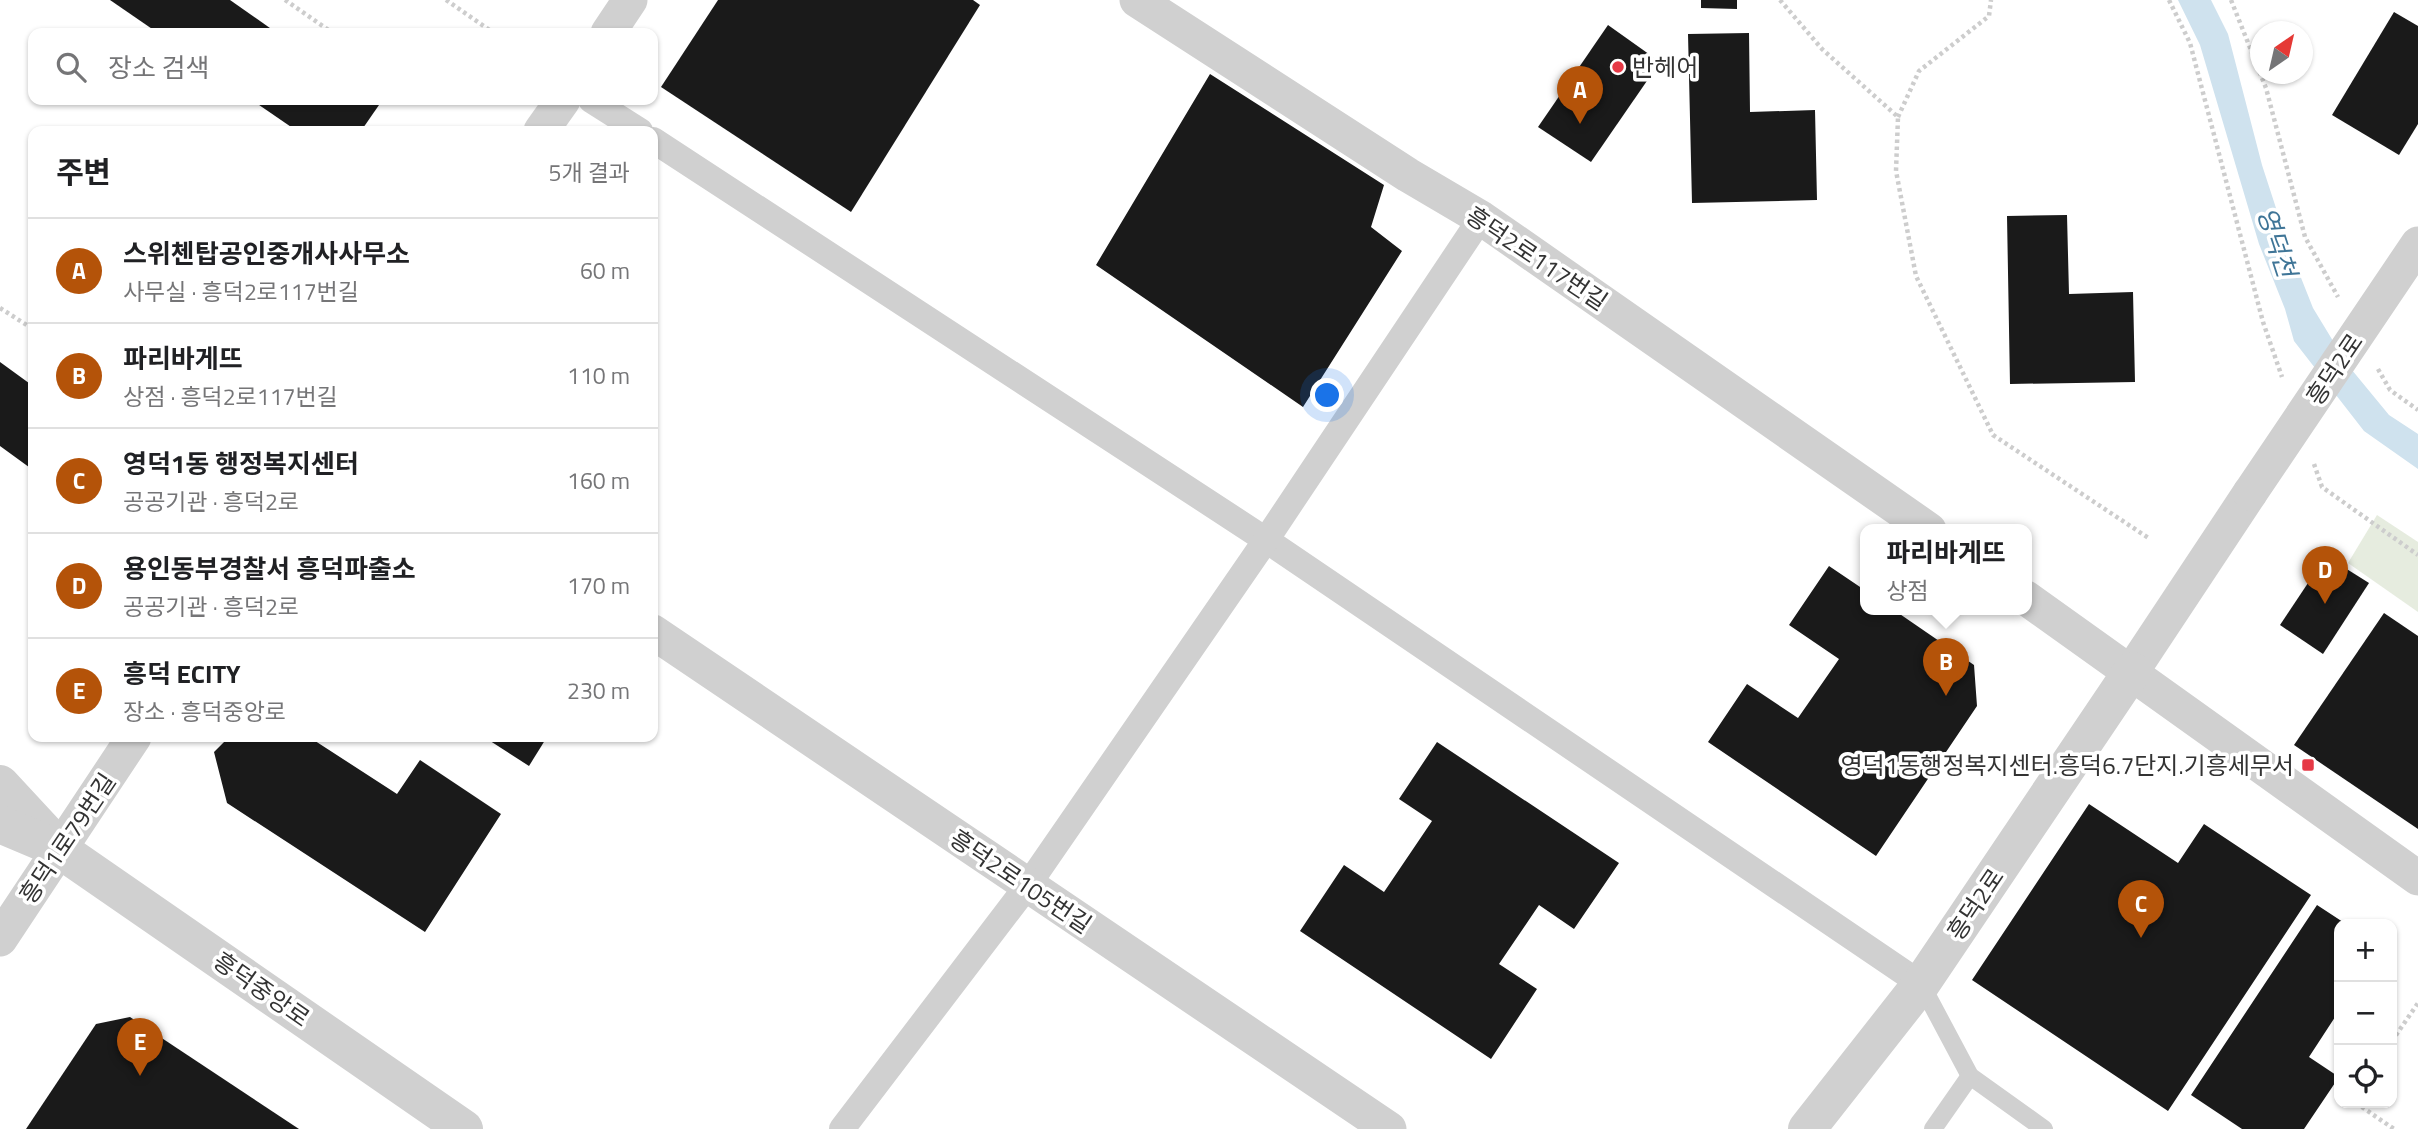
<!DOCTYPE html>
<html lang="ko">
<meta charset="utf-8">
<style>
:root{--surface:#fff;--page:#f2f2f2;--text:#202124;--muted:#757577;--line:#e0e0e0;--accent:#b45309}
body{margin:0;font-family:"Titillium Web","Noto Sans KR",sans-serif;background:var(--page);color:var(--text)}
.controls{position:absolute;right:21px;bottom:21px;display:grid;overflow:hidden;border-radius:14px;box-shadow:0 2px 5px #0004}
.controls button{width:63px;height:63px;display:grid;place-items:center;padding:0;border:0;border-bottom:2px solid var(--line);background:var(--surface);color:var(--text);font:35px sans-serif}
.compass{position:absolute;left:2250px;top:21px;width:63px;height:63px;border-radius:50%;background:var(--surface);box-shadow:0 2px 5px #0004;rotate:34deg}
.you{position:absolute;left:1328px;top:396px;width:24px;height:24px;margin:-18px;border:5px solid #fff;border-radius:50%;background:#1a73e8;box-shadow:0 0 0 10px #1a73e833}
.badge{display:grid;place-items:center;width:46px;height:46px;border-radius:50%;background:var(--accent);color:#fff;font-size:23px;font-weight:700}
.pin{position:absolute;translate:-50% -58px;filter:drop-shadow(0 2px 4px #0008)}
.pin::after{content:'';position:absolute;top:37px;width:24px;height:21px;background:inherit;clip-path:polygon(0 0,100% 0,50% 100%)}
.popup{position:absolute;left:1860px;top:524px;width:172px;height:91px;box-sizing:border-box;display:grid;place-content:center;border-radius:14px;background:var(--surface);filter:drop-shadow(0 2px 5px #0005);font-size:23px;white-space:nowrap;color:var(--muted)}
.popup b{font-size:26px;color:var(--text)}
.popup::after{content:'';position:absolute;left:50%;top:100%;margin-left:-14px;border:14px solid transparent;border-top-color:var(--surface)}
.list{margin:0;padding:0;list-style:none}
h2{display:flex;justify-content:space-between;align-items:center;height:91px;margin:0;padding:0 28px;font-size:30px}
h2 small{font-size:23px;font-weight:400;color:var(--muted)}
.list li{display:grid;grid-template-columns:46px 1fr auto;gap:21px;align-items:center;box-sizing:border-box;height:105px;padding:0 28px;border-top:2px solid var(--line)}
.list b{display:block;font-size:26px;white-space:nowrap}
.list p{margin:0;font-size:23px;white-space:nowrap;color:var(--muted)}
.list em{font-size:23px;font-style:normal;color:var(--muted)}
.icon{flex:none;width:38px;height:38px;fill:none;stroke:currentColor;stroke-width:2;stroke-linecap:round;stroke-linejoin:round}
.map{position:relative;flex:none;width:2418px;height:1129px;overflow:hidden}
.search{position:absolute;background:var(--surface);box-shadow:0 2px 5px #0004;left:28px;top:28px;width:630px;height:77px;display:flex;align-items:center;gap:18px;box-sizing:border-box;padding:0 24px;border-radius:14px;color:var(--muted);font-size:26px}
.panel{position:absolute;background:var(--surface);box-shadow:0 2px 5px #0004;left:28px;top:126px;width:630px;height:616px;border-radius:14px}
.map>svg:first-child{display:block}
.green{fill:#e6ecdf}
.water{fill:#cfe2ee}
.building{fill:#1a1a1a}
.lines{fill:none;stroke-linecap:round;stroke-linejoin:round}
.path{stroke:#cdcdcd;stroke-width:4.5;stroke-dasharray:3.5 3.5;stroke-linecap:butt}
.service{stroke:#d0d0d0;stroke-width:18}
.pedestrian{stroke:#d0d0d0;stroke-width:26}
.minor{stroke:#d0d0d0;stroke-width:35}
.tertiary{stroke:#d0d0d0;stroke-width:38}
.minor-bridge{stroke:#d0d0d0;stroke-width:35}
.poi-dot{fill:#e63946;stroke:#fff;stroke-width:2.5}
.labels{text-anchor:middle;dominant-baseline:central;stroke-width:7;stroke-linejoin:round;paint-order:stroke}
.poi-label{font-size:24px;fill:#333;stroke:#fff;text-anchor:start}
.street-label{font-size:24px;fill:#333;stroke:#fff}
.water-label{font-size:26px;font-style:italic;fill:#3f7597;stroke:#fff}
</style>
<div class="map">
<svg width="2418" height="1129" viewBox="0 0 2418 1129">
<rect width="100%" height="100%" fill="#fff"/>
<path class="green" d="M2377 515 2418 542V612L2348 563Z"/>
<path class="water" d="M2178 0H2211L2228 34 2262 165 2288 245 2313 308 2347 364 2389 415 2418 434V469L2364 431 2294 341 2285 309 2259 244 2200 45Z"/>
<g class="building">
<path d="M110 0H230L277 33H158Z"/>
<path d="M718 0H973L980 5 851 212 661 87Z"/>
<path d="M1701 0H1737V9L1701 8Z"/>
<path d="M2394 12 2418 26V124L2399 155 2332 115Z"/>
<path d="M1608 25 1660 62 1591 162 1538 127Z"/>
<path d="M1749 33 1750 112 1815 110 1817 200 1692 203 1688 34Z"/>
<path d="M1210 74 1384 185 1371 227 1402 251 1303 407 1096 265Z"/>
<path d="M252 100H371L379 105 361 131H297Z"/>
<path d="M2067 215 2069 294 2133 292 2135 382 2010 384 2007 216Z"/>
<path d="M0 362 33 386V470L0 446Z"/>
<path d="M2326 556 2369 583 2323 654 2280 625Z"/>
<path d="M1829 566 1866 591V610H1894L1974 665 1977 706 1876 856 1708 742 1747 684 1798 718 1839 659 1789 625Z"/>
<path d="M2384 613 2418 636V829L2294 745Z"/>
<path d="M229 737H309L397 794 420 760 501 814 425 932 227 803 214 752Z"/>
<path d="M484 737H547L529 766Z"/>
<path d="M1437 742 1619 863 1574 929 1539 905 1499 964 1537 989 1491 1059 1300 931 1344 865 1384 892 1432 821 1399 799Z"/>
<path d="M2089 804 2178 863 2204 824 2311 895 2168 1111 1972 980Z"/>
<path d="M2317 905 2346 924H2339V1011L2309 1057 2339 1077 2304 1129H2242L2191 1095Z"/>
<path d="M130 1017 299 1129H26L96 1024Z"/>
</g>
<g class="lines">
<g class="path">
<path d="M285 0 333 33"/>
<path d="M446 0 494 33"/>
<path d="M1780 0 1822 49 1898 117 1896 171 1916 276 1993 435 2150 539"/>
<path d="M2169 0 2190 43 2263 322 2282 377"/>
<path d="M2231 0 2266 88 2305 237 2338 297"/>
<path d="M1898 117 1919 71 1989 16 1991 0"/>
<path d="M0 308 33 329"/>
<path d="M2378 369 2390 390 2418 410"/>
<path d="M2314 464 2322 487 2418 555"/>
<path d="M2392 1041 2418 1003"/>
<path d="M2356 1103 2394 1129"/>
</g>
<g class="service">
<path d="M1921 984 1970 1076 2044 1129"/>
<path d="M1933 1129 1970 1076"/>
</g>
<g class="pedestrian">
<path d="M591 100 640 131"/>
<path d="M653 140 1266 540 1921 984"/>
<path d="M842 1129 1028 885 1266 540 1481 218"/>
</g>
<g class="minor">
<path d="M1137 0 1408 175 1481 218 1929 530"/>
<path d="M608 33 630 0"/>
<path d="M541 131 563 100"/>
<path d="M2026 598 2418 878"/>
<path d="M653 632 1389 1129"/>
<path d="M2132 671 2250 493"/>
<path d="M0 939 134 737"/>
</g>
<g class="tertiary">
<path d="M0 784 51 839"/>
<path d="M0 824 59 849 464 1129"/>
<path d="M1807 1129 1921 984 2132 671"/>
</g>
<path class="minor-bridge" d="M2250 493 2418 244"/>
</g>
<g class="poi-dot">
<circle cx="1618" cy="67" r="7"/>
<rect x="2301" y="758" width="14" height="14" rx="3.5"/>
</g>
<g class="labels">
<g class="poi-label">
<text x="1632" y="67">반헤어</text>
<text x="2294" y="765" text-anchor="end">영덕1동행정복지센터.흥덕6.7단지.기흥세무서</text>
</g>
<g class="street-label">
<text transform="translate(1537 258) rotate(34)">흥덕2로117번길</text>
<text transform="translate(2334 369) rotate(-56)">흥덕2로</text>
<text transform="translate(67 838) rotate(-56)">흥덕1로79번길</text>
<text transform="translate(1021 881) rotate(34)">흥덕2로105번길</text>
<text transform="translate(1975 904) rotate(-56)">흥덕2로</text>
<text transform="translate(262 989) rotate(35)">흥덕중앙로</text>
</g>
<g class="water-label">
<text transform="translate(2277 242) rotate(72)">영덕천</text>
</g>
</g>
</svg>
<div class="controls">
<button>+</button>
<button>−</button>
<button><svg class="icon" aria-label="locate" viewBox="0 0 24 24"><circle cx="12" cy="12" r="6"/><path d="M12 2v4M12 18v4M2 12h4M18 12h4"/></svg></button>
</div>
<svg class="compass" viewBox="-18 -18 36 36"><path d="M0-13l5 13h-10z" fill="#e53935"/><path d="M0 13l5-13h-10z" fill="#757577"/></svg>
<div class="you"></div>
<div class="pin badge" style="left:1580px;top:124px">A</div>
<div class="pin badge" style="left:1946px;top:696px">B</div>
<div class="popup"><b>파리바게뜨</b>상점</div>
<div class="pin badge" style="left:2141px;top:938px">C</div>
<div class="pin badge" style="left:2325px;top:604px">D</div>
<div class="pin badge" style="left:140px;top:1076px">E</div>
<div class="search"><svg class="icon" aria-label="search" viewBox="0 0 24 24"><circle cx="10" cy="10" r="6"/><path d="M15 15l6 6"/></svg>장소 검색</div>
<section class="panel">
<h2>주변<small>5개 결과</small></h2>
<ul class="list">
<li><span class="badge">A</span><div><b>스위첸탑공인중개사사무소</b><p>사무실 · 흥덕2로117번길</p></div><em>60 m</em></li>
<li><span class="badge">B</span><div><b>파리바게뜨</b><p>상점 · 흥덕2로117번길</p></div><em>110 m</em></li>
<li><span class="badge">C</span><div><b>영덕1동 행정복지센터</b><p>공공기관 · 흥덕2로</p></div><em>160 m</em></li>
<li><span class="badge">D</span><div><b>용인동부경찰서 흥덕파출소</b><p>공공기관 · 흥덕2로</p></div><em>170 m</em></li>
<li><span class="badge">E</span><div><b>흥덕 ECITY</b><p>장소 · 흥덕중앙로</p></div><em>230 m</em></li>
</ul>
</section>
</div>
